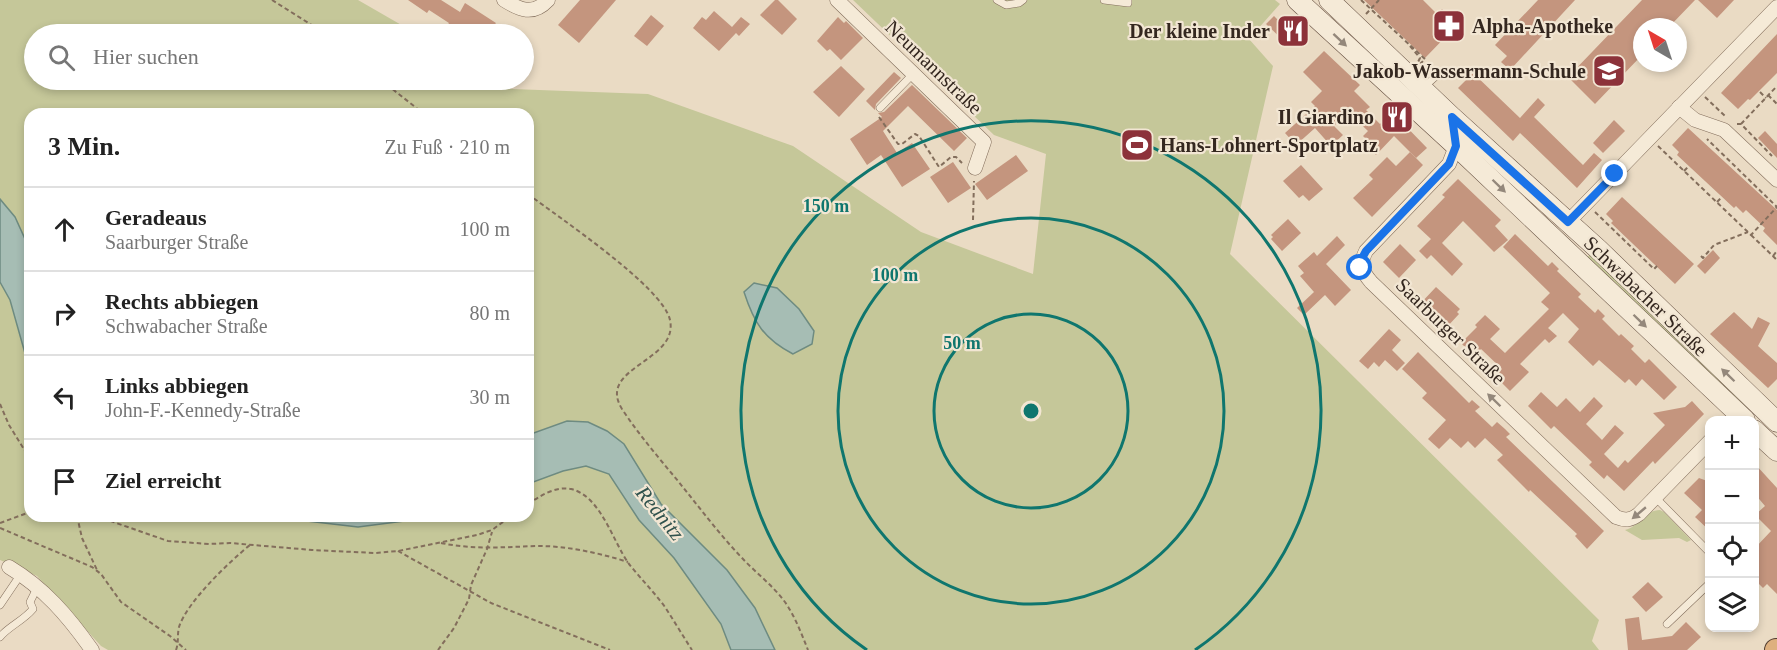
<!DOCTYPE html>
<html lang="de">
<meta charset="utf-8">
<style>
:root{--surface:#fff;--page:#f6f6f6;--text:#222;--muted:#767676;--line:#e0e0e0}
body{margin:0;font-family:"Times New Roman",serif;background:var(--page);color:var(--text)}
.controls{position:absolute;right:18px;bottom:18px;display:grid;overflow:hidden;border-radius:12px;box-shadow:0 3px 9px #0003}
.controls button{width:54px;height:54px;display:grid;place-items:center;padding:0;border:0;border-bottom:2px solid var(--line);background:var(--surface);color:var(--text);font:30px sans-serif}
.compass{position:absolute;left:1633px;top:18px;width:54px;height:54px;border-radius:50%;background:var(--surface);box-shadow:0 3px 9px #0003;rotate:321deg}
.stop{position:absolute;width:18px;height:18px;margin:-14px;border:4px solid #1a73e8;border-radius:50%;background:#fff}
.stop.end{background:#1a73e8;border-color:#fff;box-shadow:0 2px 6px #0008}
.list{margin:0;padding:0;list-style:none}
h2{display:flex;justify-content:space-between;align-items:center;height:78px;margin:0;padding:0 24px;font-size:26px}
h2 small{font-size:20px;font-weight:400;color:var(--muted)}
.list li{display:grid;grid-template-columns:39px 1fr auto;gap:18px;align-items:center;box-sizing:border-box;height:84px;padding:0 24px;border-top:2px solid var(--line)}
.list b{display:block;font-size:22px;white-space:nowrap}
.list p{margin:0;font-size:20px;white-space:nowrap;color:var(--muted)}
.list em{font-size:20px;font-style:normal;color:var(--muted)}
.icon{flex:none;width:33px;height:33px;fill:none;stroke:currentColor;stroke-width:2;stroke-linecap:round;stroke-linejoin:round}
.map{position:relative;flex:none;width:1777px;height:650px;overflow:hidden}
.search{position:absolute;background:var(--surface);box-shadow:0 3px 9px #0003;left:24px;top:24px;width:510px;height:66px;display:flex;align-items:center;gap:15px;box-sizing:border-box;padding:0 21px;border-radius:33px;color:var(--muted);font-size:22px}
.panel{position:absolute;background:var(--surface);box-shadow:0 3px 9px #0003;left:24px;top:108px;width:510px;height:414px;border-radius:18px}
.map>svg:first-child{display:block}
.green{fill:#c5c799;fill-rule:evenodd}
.water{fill:#a6bdb4;stroke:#6e8b81;stroke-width:1.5}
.building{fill:#c4957e}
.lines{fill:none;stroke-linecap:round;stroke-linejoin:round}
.service-casing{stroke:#836e5c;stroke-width:8}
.minor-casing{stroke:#836e5c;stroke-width:15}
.secondary-casing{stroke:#654f40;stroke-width:21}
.trunk-casing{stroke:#513d30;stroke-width:24}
.path{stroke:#836e5c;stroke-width:2;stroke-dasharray:4.5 3;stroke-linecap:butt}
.service{stroke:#f5ead7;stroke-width:7}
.minor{stroke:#f5ead7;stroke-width:14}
.secondary{stroke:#f5ead7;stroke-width:20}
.trunk{stroke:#deb07e;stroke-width:22}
.oneway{fill:#94887b}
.route{stroke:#1a73e8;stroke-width:8}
.ring{fill:none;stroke:#0f766e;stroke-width:3}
.labels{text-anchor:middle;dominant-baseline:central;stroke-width:4.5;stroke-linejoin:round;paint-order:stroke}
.poi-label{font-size:20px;font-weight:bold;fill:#34271f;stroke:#f2e6d3;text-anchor:end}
.street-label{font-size:20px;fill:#34271f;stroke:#f2e6d3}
.water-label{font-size:21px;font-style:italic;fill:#30524d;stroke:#f2e6d3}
.centre{fill:#0f766e;stroke:#f2e6d3;stroke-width:3}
.ring-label{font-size:18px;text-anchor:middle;font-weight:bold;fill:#0f766e;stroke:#f2e6d3;stroke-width:4.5;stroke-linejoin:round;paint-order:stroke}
</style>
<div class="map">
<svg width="1777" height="650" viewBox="0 0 1777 650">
<rect width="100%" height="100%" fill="#eadbc4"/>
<g class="green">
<path d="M0 0H358L417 34H34V80H495L512 89 648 94 793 146 921 232 1033 274 1046 154 994 135 853 0H1275L1280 4 1249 39 1273 66 1230 254 1599 620 1592 641 1599 650H108L101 646 37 576 0 560ZM30 114H528V516H30Z"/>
<path d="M1592 253 1756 411 1745 410 1586 258Z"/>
<path d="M1660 510 1664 512 1691 540 1687 542 1679 538 1642 540 1625 530C1639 527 1645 510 1660 510Z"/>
</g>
<g class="water">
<path d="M0 199 15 217 30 250V371L10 300 0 282Z"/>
<path d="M754 283 777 288 799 309 814 331 812 344 793 354C764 339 754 323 744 292Z"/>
<path d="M567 421 588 422 607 431 624 444 661 504 727 570 755 608 775 650H731L721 624 674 558 639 520 609 474 586 466 563 471 528 484V435Z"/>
<path d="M264 516H443L358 527Z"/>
</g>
<g class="building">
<path d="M408 0H441L460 12 465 3 496 23 492 28 502 34H460L447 26 449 23 429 10 427 13Z"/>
<path d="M580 0H616L579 43 558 25Z"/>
<path d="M775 0H778L797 19 782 35 760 15Z"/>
<path d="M1364 0H1423L1437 14 1442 9 1458 24 1425 58Z"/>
<path d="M1538 0H1575L1510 70 1501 62 1507 56 1495 45Z"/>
<path d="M1642 0H1695L1669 27H1642V55L1595 104 1568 77Z"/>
<path d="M1698 0H1734L1717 18Z"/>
<path d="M714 11 732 27 741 17 750 24 739 36 736 33 719 51 693 28 702 17 706 20Z"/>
<path d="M651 15 664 26 647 46 634 36Z"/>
<path d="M1274 16 1283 25 1290 18 1305 33 1290 47 1266 24Z"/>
<path d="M838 17 844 23 846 21 863 38 841 60 830 49 827 51 817 41Z"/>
<path d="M1777 34V73L1750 100 1748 99 1738 109 1721 93Z"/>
<path d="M1324 51 1360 85 1354 91 1370 107 1366 110 1380 124 1392 112 1427 148 1416 158 1394 136 1376 155 1363 143 1367 140 1363 136 1368 131 1349 113 1334 126 1343 135 1331 146 1315 128 1296 145 1285 133 1315 106 1311 102 1322 91 1303 72Z"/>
<path d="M841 66 865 89 839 117 813 92Z"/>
<path d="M894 72 901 78 876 104 875 110 866 101Z"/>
<path d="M1473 73 1520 118 1538 98 1545 105 1534 117 1583 165 1594 153 1602 160 1577 188 1520 133 1513 141 1458 88Z"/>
<path d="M912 85 967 138 954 151 908 106 883 131 897 153 912 143 930 169 902 187 881 155 867 165 850 139 882 117 878 113 884 112Z"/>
<path d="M1614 120 1625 131 1603 153 1593 143Z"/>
<path d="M1688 128 1777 210V245L1763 231 1765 228 1746 210 1743 213 1736 206 1734 208 1677 155 1679 152 1672 145Z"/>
<path d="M1765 131 1777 144V158L1758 138Z"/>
<path d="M1410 152 1423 165 1372 217 1353 198 1373 179 1369 175 1387 157 1396 166Z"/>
<path d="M1016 155 1028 171 987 200 975 184Z"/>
<path d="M953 162 971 188 948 203 930 177Z"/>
<path d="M1301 165 1323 189 1309 201 1303 195 1299 198 1283 181Z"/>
<path d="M1458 179 1501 220 1495 226 1508 240 1494 252 1463 221 1442 243 1463 264 1452 276 1431 255 1427 259 1419 251 1431 239 1417 226 1445 197 1442 195Z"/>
<path d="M1622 197 1694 264 1675 284 1611 223 1613 221 1606 214Z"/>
<path d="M1288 219 1301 233 1282 251 1271 239 1273 237 1271 235Z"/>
<path d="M1515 234 1548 266 1552 262 1559 269 1557 271 1581 294 1578 297 1595 313 1598 309 1605 316 1602 319 1619 336 1621 334 1634 346 1631 349 1645 363 1649 359 1677 387 1664 400 1642 379 1636 386 1629 379 1625 383 1599 360 1593 366 1568 342 1579 329 1563 313 1548 328 1557 336 1549 343 1545 339 1520 364 1529 372 1510 391 1495 376 1502 369 1481 349 1474 356 1461 343 1477 327 1475 325 1485 315 1500 329 1490 339 1505 353 1549 309 1541 302 1550 293 1503 247Z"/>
<path d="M1337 236 1345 245 1326 264 1351 290 1335 306 1325 295 1304 315 1297 308 1314 292 1300 276 1304 273 1298 266 1314 252 1317 256Z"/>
<path d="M1400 244 1416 260 1399 278 1383 262Z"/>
<path d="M1713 250 1720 258 1705 274 1697 266Z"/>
<path d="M1436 287 1460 309 1457 312 1459 314 1446 328 1420 304Z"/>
<path d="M1734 312 1752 329 1758 317 1770 323 1758 346 1777 363V379L1768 388 1710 334Z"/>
<path d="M1389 329 1401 340 1392 350 1405 363 1397 371 1385 360 1379 367 1374 362 1368 369 1359 361Z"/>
<path d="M1418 352 1469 403 1472 400 1480 407 1475 411 1492 427 1497 422 1505 429 1510 434 1506 437 1604 531 1587 549 1575 536 1577 534 1562 520 1530 490 1529 492 1497 460 1503 455 1485 438 1475 448 1468 441 1461 448 1450 438 1439 449 1428 439 1446 420 1422 398 1427 393 1402 369Z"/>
<path d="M1541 392 1557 407 1566 398 1580 412 1594 397 1603 406 1586 424 1602 440 1615 425 1624 433 1604 454 1618 468 1625 460 1628 463 1665 425 1653 413 1685 407 1692 401 1704 414 1655 464 1653 461 1624 491 1607 475 1604 479 1589 465 1592 462 1554 426 1551 429 1528 406Z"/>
<path d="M1755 464 1777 488V594L1767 584 1763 588 1755 580V548L1771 531 1755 515 1765 506 1755 494Z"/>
<path d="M1699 478 1710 482V531L1695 517 1702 510 1684 493Z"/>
<path d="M1648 582 1663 597 1646 612 1632 597Z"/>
<path d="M1639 617 1642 640 1672 636 1686 622 1701 637 1687 650H1628L1625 619Z"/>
</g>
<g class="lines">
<g class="service-casing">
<g id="service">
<path d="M997 0 1006 5 1019 3 1023 0"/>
<path d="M1104 0 1128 3V0"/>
<path d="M1424 87 1435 77"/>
<path d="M880 108 913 74"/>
<path d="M1655 497 1710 553"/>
<path d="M0 605 21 574"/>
<path d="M1667 624 1710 583"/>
<path d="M0 637C9 626 23 621 33 609L30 602 38 586"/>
</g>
</g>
<g class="minor-casing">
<g id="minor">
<path d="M504 0C520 10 533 16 548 0"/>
<path d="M837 0 984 142 975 168"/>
<path d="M1679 107 1695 120 1724 130 1777 180"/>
<path d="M1455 139 1456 146 1449 164 1366 251C1359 265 1361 270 1371 282L1616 517C1626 521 1631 520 1639 514L1710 441"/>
<path d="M1568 222 1777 7"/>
<path d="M9 567C44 588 68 616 92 650"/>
</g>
</g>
<g class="secondary-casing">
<g id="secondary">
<path d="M1297 0 1456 146 1745 420"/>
<path d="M1329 0 1452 117 1599 250 1777 422"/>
<path d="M1754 430 1777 451"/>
</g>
</g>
<g class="trunk-casing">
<path id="trunk" d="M1776 650H1777"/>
</g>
<g class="path">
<path d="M272 0 326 34"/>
<path d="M1361 0 1425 59 1420 64"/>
<path d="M1366 14 1379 0"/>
<path d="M1410 46 1420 58 1418 62"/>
<path d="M381 80 424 114"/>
<path d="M1760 92 1766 98"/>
<path d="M1768 95 1777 104"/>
<path d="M1705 97 1725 116"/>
<path d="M879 117 898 144H902L915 134 919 136 939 167 951 157H956L962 163"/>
<path d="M1737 124H1741L1772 156"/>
<path d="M1741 124 1777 86"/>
<path d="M1658 146 1751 235 1777 207 1707 139"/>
<path d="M1684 171 1689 166"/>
<path d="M528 194C558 217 663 287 670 320 679 362 596 367 622 409 639 435 659 458 678 481 699 507 720 535 743 559 757 574 775 587 787 605 796 619 802 635 808 650"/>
<path d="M1717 202 1721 198"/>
<path d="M1595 212 1654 269 1657 266"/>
<path d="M973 220 974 181"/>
<path d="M1751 235 1777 260"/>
<path d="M1701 256 1703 258 1714 245 1748 232"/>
<path d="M1773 256 1777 251"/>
<path d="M0 404 9 425 30 459"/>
<path d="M528 504C540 496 555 486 571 489 601 496 613 542 629 564 641 579 654 592 665 607 674 621 683 636 692 650"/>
<path d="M77 516 82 538 97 570"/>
<path d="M96 516 168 541 209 544 230 543 312 550 375 553 398 551 477 535 492 530 511 516"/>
<path d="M0 523 30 512"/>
<path d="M0 528 92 567 101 574 121 602 170 636 186 650"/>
<path d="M441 543C474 550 505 547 538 546 568 546 599 553 628 562"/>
<path d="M398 551 491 603 610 650"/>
<path d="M176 650C179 642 177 635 179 627 187 602 229 562 250 545"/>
<path d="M438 650 454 628 469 599 471 585 487 549 492 532"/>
</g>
<use href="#service" class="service"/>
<use href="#minor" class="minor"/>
<use href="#secondary" class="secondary"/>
<use href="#trunk" class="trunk"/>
</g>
<defs><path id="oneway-solid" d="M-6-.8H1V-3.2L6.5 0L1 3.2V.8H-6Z" transform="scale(1.5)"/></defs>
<g class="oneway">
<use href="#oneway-solid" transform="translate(1340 40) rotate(43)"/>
<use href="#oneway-solid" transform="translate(1499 186) rotate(44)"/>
<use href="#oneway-solid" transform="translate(1640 321) rotate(44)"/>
<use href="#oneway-solid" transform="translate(1728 375) rotate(-136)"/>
<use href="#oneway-solid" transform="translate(1494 400) rotate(-136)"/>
<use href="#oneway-solid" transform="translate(1639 513) rotate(140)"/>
</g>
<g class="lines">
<path class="route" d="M1360 268V262L1366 251 1449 164 1456 146 1452 117 1568 222 1615 174"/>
</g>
<g class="ring">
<circle cx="1031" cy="411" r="97"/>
<circle cx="1031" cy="411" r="193"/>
<path d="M867 650A290 290 0 1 1 1195 650"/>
</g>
<defs>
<g id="pharmacy-square" transform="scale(1.725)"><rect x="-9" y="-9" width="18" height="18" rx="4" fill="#8c323a" stroke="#f2e6d3"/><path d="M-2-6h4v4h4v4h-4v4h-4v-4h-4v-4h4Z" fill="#fff"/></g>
<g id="restaurant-square" transform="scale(1.725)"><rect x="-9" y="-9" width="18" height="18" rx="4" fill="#8c323a" stroke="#f2e6d3"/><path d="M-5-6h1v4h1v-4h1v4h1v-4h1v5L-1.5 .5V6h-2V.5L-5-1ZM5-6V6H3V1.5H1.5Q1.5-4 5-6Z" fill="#fff"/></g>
<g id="school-square" transform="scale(1.725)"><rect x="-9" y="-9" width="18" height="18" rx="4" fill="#8c323a" stroke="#f2e6d3"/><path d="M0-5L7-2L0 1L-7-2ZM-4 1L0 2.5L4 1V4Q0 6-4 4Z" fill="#fff"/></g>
<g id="stadium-square" transform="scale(1.725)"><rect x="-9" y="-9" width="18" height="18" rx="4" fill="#8c323a" stroke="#f2e6d3"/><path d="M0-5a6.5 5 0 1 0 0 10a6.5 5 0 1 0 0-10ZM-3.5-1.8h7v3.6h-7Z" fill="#fff"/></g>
</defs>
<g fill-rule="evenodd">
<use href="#pharmacy-square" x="1449" y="26"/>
<use href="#restaurant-square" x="1293" y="31"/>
<use href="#school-square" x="1609" y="71"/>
<use href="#restaurant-square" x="1397" y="117"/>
<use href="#stadium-square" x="1137" y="145"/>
</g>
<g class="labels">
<g class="poi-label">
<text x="1472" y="26" text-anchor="start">Alpha-Apotheke</text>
<text x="1270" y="31">Der kleine Inder</text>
<text x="1586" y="71">Jakob-Wassermann-Schule</text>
<text x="1374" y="117">Il Giardino</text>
<text x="1160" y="145" text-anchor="start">Hans-Lohnert-Sportplatz</text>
</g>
<g class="street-label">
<text transform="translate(934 67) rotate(44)">Neumannstraße</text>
<text transform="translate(1646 296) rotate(44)">Schwabacher Straße</text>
<text transform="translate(1451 331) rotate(44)">Saarburger Straße</text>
</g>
<g class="water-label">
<text transform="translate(660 513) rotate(51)">Rednitz</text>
</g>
</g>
<circle cx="1031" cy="411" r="9" class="centre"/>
<g class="ring-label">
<text x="826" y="212">150 m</text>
<text x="895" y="281">100 m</text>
<text x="962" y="349">50 m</text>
</g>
</svg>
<div class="controls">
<button>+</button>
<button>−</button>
<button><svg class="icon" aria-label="locate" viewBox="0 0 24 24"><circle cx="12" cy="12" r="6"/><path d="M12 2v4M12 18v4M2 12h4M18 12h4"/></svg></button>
<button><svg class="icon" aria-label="layers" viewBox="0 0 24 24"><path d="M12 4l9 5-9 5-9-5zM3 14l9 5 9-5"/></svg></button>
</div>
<svg class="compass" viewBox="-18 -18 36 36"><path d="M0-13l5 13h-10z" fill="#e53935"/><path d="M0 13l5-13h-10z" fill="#767676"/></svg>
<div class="stop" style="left:1360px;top:268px"></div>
<div class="stop end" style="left:1615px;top:174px"></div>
<div class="search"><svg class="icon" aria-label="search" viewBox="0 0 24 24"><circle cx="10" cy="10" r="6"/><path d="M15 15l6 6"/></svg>Hier suchen</div>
<section class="panel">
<h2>3 Min.<small>Zu Fuß · 210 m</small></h2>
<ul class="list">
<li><svg class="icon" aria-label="ahead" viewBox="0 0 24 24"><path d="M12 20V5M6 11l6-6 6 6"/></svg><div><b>Geradeaus</b><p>Saarburger Straße</p></div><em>100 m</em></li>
<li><svg class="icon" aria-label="right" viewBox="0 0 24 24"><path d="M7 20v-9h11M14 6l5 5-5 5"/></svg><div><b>Rechts abbiegen</b><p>Schwabacher Straße</p></div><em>80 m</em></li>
<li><svg class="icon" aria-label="left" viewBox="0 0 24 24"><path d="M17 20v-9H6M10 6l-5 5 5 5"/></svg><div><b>Links abbiegen</b><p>John-F.-Kennedy-Straße</p></div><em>30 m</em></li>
<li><svg class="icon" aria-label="arrive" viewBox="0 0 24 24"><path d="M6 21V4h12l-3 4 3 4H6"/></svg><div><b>Ziel erreicht</b></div></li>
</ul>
</section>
</div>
